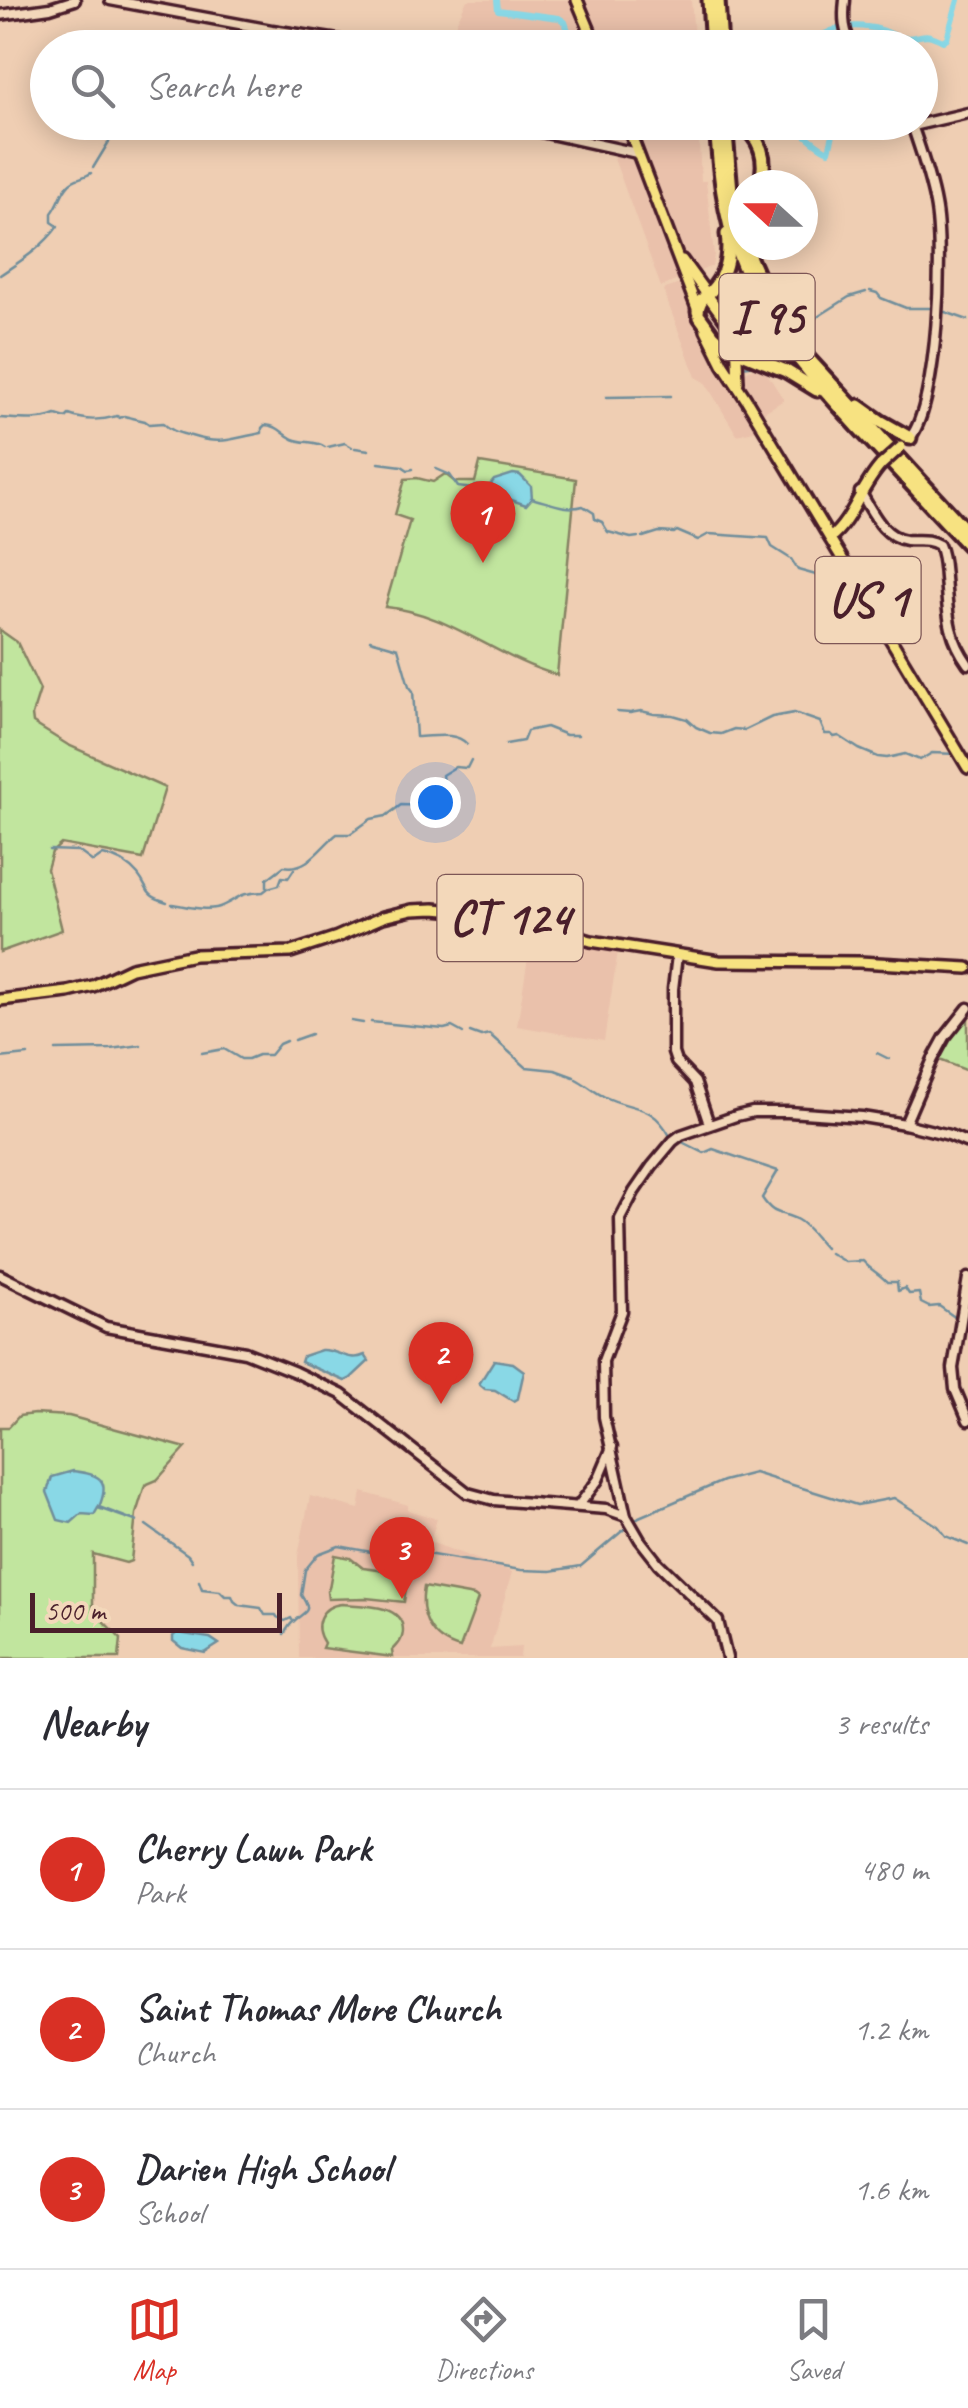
<!DOCTYPE html>
<style>
:root{--surface:#fff;--page:#f2f2f3;--text:#2b2b33;--muted:#7c7c81;--line:#e1e1e2;--accent:#d93025}
body{margin:0;font-family:Caveat,sans-serif;background:var(--page);color:var(--text)}
.compass{position:absolute;left:728px;top:170px;width:90px;height:90px;border-radius:50%;background:var(--surface);box-shadow:0 5px 25px #0003;rotate:291deg}
.scale{position:absolute;left:30px;bottom:25px;width:252px;box-sizing:border-box;padding-left:10px;border:5px solid #4a1f2b;border-top:0;font-size:28px;line-height:35px;white-space:nowrap;color:#4a1f2b;-webkit-text-stroke:8px #f3d8ba;paint-order:stroke}
.you{position:absolute;left:435px;top:802px;width:35px;height:35px;margin:-25px;border:8px solid #fff;border-radius:50%;background:#1a73e8;box-shadow:0 0 0 15px #1a73e833}
.badge{display:grid;place-items:center;width:65px;height:65px;border-radius:50%;background:var(--accent);color:#fff;font-size:32px;font-weight:700}
.pin{position:absolute;translate:-50% -82px;filter:drop-shadow(0 2px 5px #0008)}
.pin::after{content:'';position:absolute;top:52px;width:35px;height:30px;background:inherit;clip-path:polygon(0 0,100% 0,50% 100%)}
.list{margin:0;padding:0;list-style:none}
h2{display:flex;justify-content:space-between;align-items:center;height:130px;margin:0;padding:0 40px;font-size:42px}
h2 small{font-size:32px;font-weight:400;color:var(--muted)}
.list li{display:grid;grid-template-columns:65px 1fr auto;gap:30px;align-items:center;box-sizing:border-box;height:160px;padding:0 40px;border-top:2px solid var(--line)}
.list b{display:block;font-size:38px;white-space:nowrap}
.list p{margin:0;font-size:32px;white-space:nowrap;color:var(--muted)}
.list em{font-size:32px;font-style:normal;color:var(--muted)}
.icon{flex:none;width:55px;height:55px;fill:none;stroke:currentColor;stroke-width:2;stroke-linecap:round;stroke-linejoin:round}
.map{position:relative;flex:none;width:968px;height:1658px;overflow:hidden}
.search{position:absolute;background:var(--surface);box-shadow:0 5px 25px #0003;left:30px;right:30px;top:30px;height:110px;display:flex;align-items:center;gap:25px;box-sizing:border-box;padding:0 35px;border-radius:55px;color:var(--muted);font-size:38px}
.sheet{height:610px;background:var(--surface)}
nav{display:flex;justify-content:space-around;align-items:center;box-sizing:border-box;height:140px;border-top:2px solid var(--line);background:var(--surface);font-size:28px;color:var(--muted)}
nav a{display:grid;justify-items:center;gap:5px}
nav .on{color:var(--accent)}
.map>svg:first-child{display:block}
.built{fill:#eac1ab}
.green{fill:#c1e59e;stroke:#868264;stroke-width:2.5}
.water{fill:#89d8e6;stroke:#708e9b;stroke-width:2.5}
.lines{fill:none;stroke-linecap:round;stroke-linejoin:round}
.stream{stroke:#708e9b;stroke-width:2.5}
.river{stroke:#89d8e6;stroke-width:6}
.secondary-casing{stroke:#4a1f2b;stroke-width:15}
.primary-casing{stroke:#4a1f2b;stroke-width:16}
.highway-casing{stroke:#4a1f2b;stroke-width:19}
.secondary{stroke:#f3d8ba;stroke-width:8}
.primary{stroke:#f7e281;stroke-width:9}
.highway{stroke:#f7e281;stroke-width:11}
.primary-bridge-casing{stroke:#4a1f2b;stroke-width:16;stroke-linecap:butt}
.primary-bridge{stroke:#f7e281;stroke-width:9}
.labels{text-anchor:middle;dominant-baseline:central;stroke-width:9;stroke-linejoin:round;paint-order:stroke}
.shield{fill:#f3d8ba;stroke:#7d5656;stroke-width:2.5}
.shield-label{font-size:48px;font-weight:bold;fill:#4a1f2b}
</style>
<div class="map">
<svg width="968" height="1658" viewBox="0 0 968 1658">
<rect width="100%" height="100%" fill="#efceb3"/>
<filter id="ink" filterUnits="userSpaceOnUse"><feTurbulence type="fractalNoise" baseFrequency=".01" numOctaves="2"/><feDisplacementMap in="SourceGraphic" scale="20" xChannelSelector="R" yChannelSelector="G"/><feConvolveMatrix kernelMatrix="1 2 1 2 8 2 1 2 1" color-interpolation-filters="sRGB"/></filter>
<g filter="url(#ink)">
<g class="built">
<path d="M467 0H691L695 47 462 48 457 37V21Z"/>
<path d="M598 123H698L701 181H706L714 255 712 266 661 287 612 153Z"/>
<path d="M685 282 731 379 754 368 766 372 784 400 756 417 762 429 737 435 705 382 696 377 663 290Z"/>
<path d="M533 927 618 951 604 1041 517 1026Z"/>
<path d="M362 1492 408 1505V1510L437 1519 430 1542 512 1572 490 1649 521 1647 520 1658H299L298 1556 310 1496 359 1509Z"/>
</g>
<g class="green">
<path d="M480 463 576 479 557 675C497 659 448 612 385 607L410 520 395 515 405 479 417 478 433 482 445 474 455 482H475Z"/>
<path d="M0 630 17 642 40 690 32 715 33 723 68 745 165 788 143 859 61 844 52 852 47 869 62 930 0 952Z"/>
<path d="M964 1017 968 1018V1071L937 1059 956 1025Z"/>
<path d="M34 1414 69 1416 186 1448 157 1480 145 1485 136 1514 131 1561 126 1563 93 1554V1611L121 1639 119 1658H0V1427H9L19 1416Z"/>
<path d="M335 1555 350 1558 363 1568 408 1574 404 1602 366 1598 328 1599 327 1591 329 1588Z"/>
<path d="M424 1587 474 1596 478 1599 460 1648C430 1640 419 1616 424 1587Z"/>
<path d="M342 1604C361 1606 402 1603 403 1630 403 1640 398 1645 392 1651L393 1657 322 1648 324 1643C312 1625 320 1606 342 1604Z"/>
</g>
<g class="water">
<path d="M513 474 520 475 531 486 532 498 526 505 497 495 490 485 494 480Z"/>
<path d="M321 1350C338 1349 348 1363 365 1355L369 1361 351 1378 345 1381 301 1362 303 1356Z"/>
<path d="M494 1360 513 1363 524 1371 518 1398 513 1401 495 1390 485 1389 479 1384Z"/>
<path d="M73 1471C99 1474 111 1479 99 1507L138 1522 98 1508 94 1515 81 1514 71 1523 58 1520 47 1492 52 1477Z"/>
<path d="M177 1633 210 1638 219 1644 205 1653 182 1648 173 1641V1636Z"/>
</g>
<g class="lines">
<g class="stream">
<path d="M93 168 110 140"/>
<path d="M0 275C22 260 43 247 58 226L52 222V213C59 205 61 192 69 184 74 178 84 178 91 173"/>
<path d="M870 291 877 293 881 298 906 308H932"/>
<path d="M945 312 968 320"/>
<path d="M811 321 849 297 866 292"/>
<path d="M798 325 805 326"/>
<path d="M742 367 756 365"/>
<path d="M606 397 671 396"/>
<path d="M0 418C18 419 40 422 56 415L66 418 69 415C86 421 100 421 117 416L120 418 124 416 145 421 149 424 163 423C170 431 180 433 191 436 223 446 232 438 262 433V428L265 425C280 426 281 433 293 439 304 444 315 440 325 447"/>
<path d="M328 447 345 443 352 447"/>
<path d="M355 448 369 450"/>
<path d="M379 463 402 466 408 470 413 469"/>
<path d="M436 469 450 475 458 487 473 489 475 486 492 485"/>
<path d="M531 498C548 502 567 511 583 506L594 513 595 519 602 522 608 532 631 538 638 537"/>
<path d="M643 537 659 532 674 533 677 531 698 540 709 534 768 538 772 547 791 559 798 570 848 584"/>
<path d="M370 640 398 648 409 686 413 691 416 737C433 737 455 731 467 744"/>
<path d="M617 712 630 713 641 711 654 714 673 715 687 719 696 727 710 733 721 734 734 729 745 730 772 717 794 713 820 722 825 734H831L834 737 839 736 859 749 878 757 887 758 905 754 920 760 932 753 956 754"/>
<path d="M506 744 523 741 527 731 546 727 566 735H578"/>
<path d="M49 850 78 851 93 862 103 855C117 858 129 864 138 875 150 890 143 895 167 902"/>
<path d="M268 888 279 885 282 877 288 878 294 869"/>
<path d="M172 904C188 906 209 913 224 905 244 895 237 894 263 892L267 889V879L284 866C308 871 320 847 337 834H350L371 819 386 816 401 805 426 806 441 802 445 797 442 775 455 767 467 768 471 760"/>
<path d="M351 1021 363 1023"/>
<path d="M371 1022 444 1029 452 1027 463 1033"/>
<path d="M470 1032 481 1036 489 1034 526 1067 555 1070 574 1077"/>
<path d="M294 1040 311 1034"/>
<path d="M56 1050 110 1049 141 1045"/>
<path d="M202 1053 224 1049 241 1059H248L258 1055H270L279 1044 286 1041"/>
<path d="M877 1053 889 1059"/>
<path d="M0 1058 28 1055"/>
<path d="M576 1079C586 1084 594 1092 603 1096 633 1111 651 1102 670 1136"/>
<path d="M680 1141 704 1153 713 1149 778 1171 762 1198C774 1216 779 1211 796 1219 808 1225 816 1239 825 1248"/>
<path d="M830 1253 845 1262 863 1261C870 1270 879 1273 887 1282H897L898 1291 905 1288 909 1294 919 1293 921 1303 929 1307 939 1306 956 1318"/>
<path d="M634 1521 639 1517 723 1481 754 1473 857 1505 894 1498 938 1526 946 1536 968 1545"/>
<path d="M146 1525 188 1555 192 1561"/>
<path d="M199 1581 202 1589 220 1591 225 1596H232L234 1601 239 1605 261 1608 265 1615H276L277 1617 285 1621 291 1618 292 1620"/>
<path d="M284 1634C287 1630 289 1625 293 1622 306 1610 313 1613 301 1595L305 1570 318 1554 339 1546 382 1554 409 1551 521 1570 551 1571 581 1566 628 1526"/>
</g>
<g class="river">
<path d="M497 0 498 10 559 18 565 22 574 48"/>
<path d="M805 48C826 27 853 22 881 30 889 32 896 38 904 38 925 38 921 30 943 41L947 38 958 0"/>
<path d="M755 122C768 127 782 124 795 129 808 134 815 146 829 151L836 122"/>
</g>
<g class="secondary-casing">
<g id="secondary">
<path d="M110 0 272 30 391 48"/>
<path d="M845 0C843 18 843 32 854 48"/>
<path d="M0 15 50 8 75 0"/>
<path d="M496 122 637 153"/>
<path d="M912 126 968 113"/>
<path d="M910 438C938 404 944 249 935 204 930 176 920 149 911 122"/>
<path d="M860 492C872 510 882 537 906 540 920 541 927 538 939 545 944 556 944 566 945 578 948 612 947 635 968 664"/>
<path d="M677 955 673 989V1053L676 1062 695 1082 709 1124"/>
<path d="M905 1124 933 1059 945 1037 968 1008"/>
<path d="M0 1275 106 1327 245 1352 295 1372 341 1394 468 1493 494 1500 606 1509 626 1516 640 1540 658 1563 718 1621 727 1658"/>
<path d="M968 1278 953 1368 955 1389 968 1420"/>
<path d="M579 1505 598 1480 612 1447"/>
<path d="M626 1516 604 1417 603 1361 622 1311 620 1219 634 1192 652 1166 673 1141 681 1135 736 1116 753 1112H788L862 1117 905 1124 949 1135 968 1143"/>
</g>
</g>
<g class="primary-casing">
<g id="primary">
<path d="M577 0 597 48"/>
<path d="M626 122 698 311"/>
<path d="M682 260 732 329 736 337 738 382"/>
<path d="M706 330 723 364 746 399 968 768"/>
<path d="M830 538C852 521 860 488 881 465"/>
<path d="M0 1000 68 992 93 986 131 968 194 955 291 952 337 937 383 917 412 910 434 909 479 913 520 920 591 941 719 961 859 962 968 968"/>
</g>
</g>
<g class="highway-casing">
<g id="highway">
<path d="M709 0 712 48"/>
<path d="M718 0 721 48"/>
<path d="M716 122C719 169 723 214 740 258 764 326 811 375 858 427 895 466 931 506 968 545"/>
<path d="M725 122 731 191 743 241"/>
<path d="M738 122C761 137 768 159 760 185"/>
<path d="M744 245 770 304 804 354 968 533"/>
<path d="M698 312C699 300 703 299 711 291 726 275 730 255 727 234"/>
<path d="M700 317 713 335 725 346 786 371 817 390"/>
<path d="M859 406 880 421 910 438"/>
</g>
</g>
<use href="#secondary" class="secondary"/>
<use href="#primary" class="primary"/>
<use href="#highway" class="highway"/>
<g class="primary-bridge-casing">
<path id="primary-bridge" d="M881 465 901 447"/>
</g>
<use href="#primary-bridge" class="primary-bridge"/>
</g>
</g>
<g class="labels">
<g class="shield">
<rect x="719.5" y="274" width="95" height="86" rx="8"/>
<rect x="815.5" y="557" width="105" height="86" rx="8"/>
<rect x="437.5" y="875" width="145" height="86" rx="8"/>
</g>
<g class="shield-label">
<text x="767" y="317">I 95</text>
<text x="868" y="600">US 1</text>
<text x="510" y="918">CT 124</text>
</g>
</g>
</svg>
<svg class="compass" viewBox="-18 -18 36 36"><path d="M0-13l5 13h-10z" fill="#e53935"/><path d="M0 13l5-13h-10z" fill="#7c7c81"/></svg>
<div class="scale">500 m</div>
<div class="you"></div>
<div class="pin badge" style="left:483px;top:563px">1</div>
<div class="pin badge" style="left:441px;top:1404px">2</div>
<div class="pin badge" style="left:402px;top:1599px">3</div>
<div class="search"><svg class="icon" aria-label="search" viewBox="0 0 24 24"><circle cx="10" cy="10" r="6"/><path d="M15 15l6 6"/></svg>Search here</div>
</div>
<section class="sheet">
<h2>Nearby<small>3 results</small></h2>
<ul class="list">
<li><span class="badge">1</span><div><b>Cherry Lawn Park</b><p>Park</p></div><em>480 m</em></li>
<li><span class="badge">2</span><div><b>Saint Thomas More Church</b><p>Church</p></div><em>1.2 km</em></li>
<li><span class="badge">3</span><div><b>Darien High School</b><p>School</p></div><em>1.6 km</em></li>
</ul>
</section>
<nav>
<a class="on"><svg class="icon" aria-label="map" viewBox="0 0 24 24"><path d="M3 6l6-2 6 2 6-2v14l-6 2-6-2-6 2zM9 4v14M15 6v14"/></svg>Map</a>
<a><svg class="icon" aria-label="directions" viewBox="0 0 24 24"><path d="M12 3l9 9-9 9-9-9zM9 14v-3h6M13 9l2 2-2 2"/></svg>Directions</a>
<a><svg class="icon" aria-label="saved" viewBox="0 0 24 24"><path d="M7 4h10v16l-5-4-5 4z"/></svg>Saved</a>
</nav>
